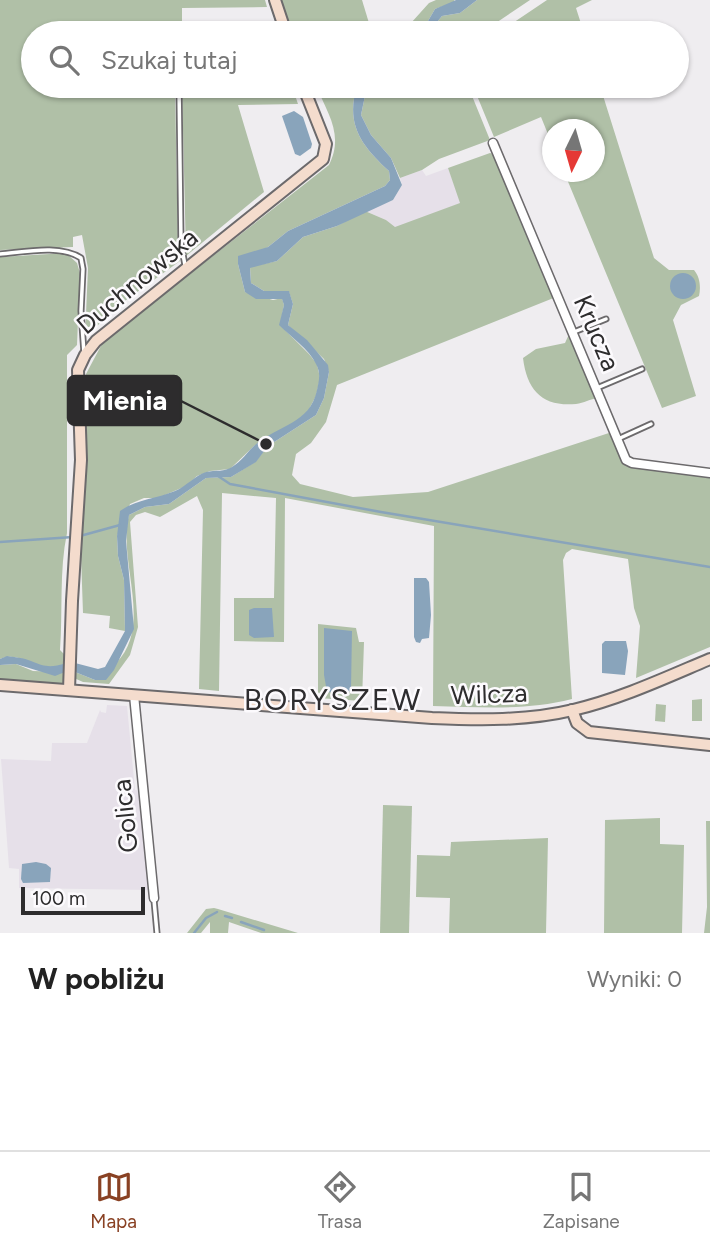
<!DOCTYPE html>
<html lang="pl">
<meta charset="utf-8">
<style>
:root{--surface:#fff;--page:#f2f2f2;--text:#222;--muted:#767676;--line:#e0e0e0;--accent:#894123}
body{margin:0;font-family:Figtree,sans-serif;background:var(--page);color:var(--text)}
.compass{position:absolute;left:542px;top:119px;width:63px;height:63px;border-radius:50%;background:var(--surface);box-shadow:0 2px 5px #0004;rotate:185deg}
.scale{position:absolute;left:21px;bottom:18px;width:124px;box-sizing:border-box;padding-left:7px;border:4px solid #2d2c2d;border-top:0;font-size:19px;line-height:24px;white-space:nowrap;color:#2d2c2d;-webkit-text-stroke:5px #fcfafd;paint-order:stroke}
.list{margin:0;padding:0;list-style:none}
h2{display:flex;justify-content:space-between;align-items:center;height:91px;margin:0;padding:0 28px;font-size:30px}
h2 small{font-size:23px;font-weight:400;color:var(--muted)}
.icon{flex:none;width:38px;height:38px;fill:none;stroke:currentColor;stroke-width:2;stroke-linecap:round;stroke-linejoin:round}
.map{position:relative;flex:none;width:710px;height:933px;overflow:hidden}
.search{position:absolute;background:var(--surface);box-shadow:0 2px 5px #0004;left:21px;right:21px;top:21px;height:77px;display:flex;align-items:center;gap:18px;box-sizing:border-box;padding:0 24px;border-radius:38px;color:var(--muted);font-size:26px}
.sheet{height:217px;background:var(--surface)}
nav{display:flex;justify-content:space-around;align-items:center;box-sizing:border-box;height:98px;border-top:2px solid var(--line);background:var(--surface);font-size:19px;color:var(--muted)}
nav a{display:grid;justify-items:center;gap:4px}
nav .on{color:var(--accent)}
.map>svg:first-child{display:block}
.built{fill:#e6e0e9}
.green{fill:#b0c0a7}
.water{fill:#89a4bb}
.lines{fill:none;stroke-linecap:round;stroke-linejoin:round}
.stream{stroke:#89a4bb;stroke-width:2.5}
.lane-casing{stroke:#6c6a6c;stroke-width:7}
.street-casing{stroke:#6c6a6c;stroke-width:11}
.secondary-casing{stroke:#6c6a6c;stroke-width:14}
.lane{stroke:#fff;stroke-width:3.5}
.street{stroke:#fff;stroke-width:8}
.secondary{stroke:#f4dccd;stroke-width:10}
.labels{text-anchor:middle;dominant-baseline:central;stroke-width:5;stroke-linejoin:round;paint-order:stroke}
.street-label{font-size:26px;fill:#2d2c2d;stroke:#fcfafd}
.quarter-label{font-size:30px;letter-spacing:2px;fill:#2e2d2f;stroke:#fcfafd}
.leader{fill:none;stroke:#2d2c2d;stroke-width:2.5}
.callout-dot{fill:#2d2c2d;stroke:#fcfafd;stroke-width:2.5}
.callout{fill:#2d2c2d;stroke:#2d2c2d;stroke-width:2.5}
.callout-label{font-size:28px;text-anchor:middle;font-weight:bold;fill:#fff}
</style>
<div class="map">
<svg width="710" height="933" viewBox="0 0 710 933">
<rect width="100%" height="100%" fill="#efedf0"/>
<g class="built">
<path d="M448 168 461 203 395 228 386 220 365 211 393 200 402 185 400 178 422 170 426 176Z"/>
<path d="M107 705 127 706 135 790 141 791 149 890 19 888V869L9 868 1 759 51 761 52 743H87L100 710 101 712 106 713Z"/>
</g>
<g class="green">
<path d="M0 0H265L267 7 182 8V33H33V86H174L175 88 178 249 180 261 122 303 85 337 88 268 82 235 73 237V247L0 250Z"/>
<path d="M281 0H362L372 33H291Z"/>
<path d="M436 0H454L455 2 435 9 421 33H402L429 3Z"/>
<path d="M477 0H530L481 33H428L442 16 460 13Z"/>
<path d="M547 0H592L576 8 584 33H498Z"/>
<path d="M182 86H292L298 104 238 105 264 192 186 256Z"/>
<path d="M316 86H357C345 125 362 146 389 171L390 180 385 186 288 231 268 247 238 264 245 292 273 300 282 298 284 305 280 325 309 354 317 364 320 378 316 396 308 411 299 420 254 446 230 469 210 471 197 476 186 486 158 498H144L130 504 117 536 118 556 124 580 125 631 109 628 110 616 83 613 81 556 86 471V374L103 342 329 165C344 135 328 114 316 86Z"/>
<path d="M367 86H468L490 140 439 159 422 170 400 178 391 158 371 135 361 115Z"/>
<path d="M473 86H600L654 258 669 270H694C700 277 701 287 699 296L681 305 673 320 696 396 662 408 564 172H594V130H552V144L541 117 494 137Z"/>
<path d="M490 153 496 155 556 297 337 385 326 422 311 443 296 454 292 475 300 484 353 497 428 492 612 432 626 466 710 475V647L636 678 640 626 634 608 628 559 572 549 566 553 563 560 572 699C525 711 482 707 433 706L434 526 285 498 284 642 234 641V598H274L276 498 222 493 219 691 199 689 203 510 197 496 160 517 145 512 136 515 130 522 138 627 130 655 109 684 83 682 74 678 75 672 95 680C102 674 110 669 116 663 154 625 117 561 129 515L145 507 169 504 206 478 231 477 255 462 268 446 316 415 324 398 329 372 324 359 288 325 293 304 289 292 264 291 251 283 250 267 277 261 303 237 337 226 365 211 386 220 395 227 460 203 448 168Z"/>
<path d="M66 253 77 263 80 273 77 345 67 355V533C59 571 63 611 60 650L66 656V663C61 665 55 668 50 668 32 668 20 651 0 659V257Z"/>
<path d="M570 332 598 398C590 399 584 403 576 404 543 407 527 391 523 358L536 349 565 343Z"/>
<path d="M318 624 356 628 359 642H364L362 701 318 698Z"/>
<path d="M16 664 33 671 65 672 64 684 0 680V665Z"/>
<path d="M702 699V721H692V700Z"/>
<path d="M656 704 666 705 665 722 655 721Z"/>
<path d="M383 805 412 806 409 933H380Z"/>
<path d="M660 818V844L684 845 682 933H604L605 820Z"/>
<path d="M706 821H710V933H704L707 907Z"/>
<path d="M548 838 546 933H449L450 898 416 897 417 855 450 856 451 842Z"/>
<path d="M214 908 218 909 298 933H261L229 922 228 933H210V922L201 933H187L206 909Z"/>
</g>
<g class="water">
<path d="M456 0H477L460 13 442 16 428 33H421L435 9Z"/>
<path d="M357 86H367L361 115 371 135 391 158 402 185 393 200 337 226 303 237 277 261 250 268 251 283 264 291H289L293 304 288 325 307 340 328 365 329 372 324 398 316 415 268 446 256 462 231 477 206 478 169 504 145 507 129 515 126 541 134 629 114 670 106 680H95L75 672V663L98 669 105 667 125 631 124 580 118 556 117 536 120 511C137 499 156 499 175 491 187 486 194 476 206 472 215 470 225 472 232 467 242 461 247 452 255 445 278 425 310 424 317 390 319 381 321 373 316 364 309 349 291 337 279 325L284 305 282 299H256L245 292 238 264V256L268 247 288 231 385 186 390 180 389 171C362 146 345 125 357 86Z"/>
<path d="M294 111 303 117 312 144 311 148 300 156 295 154 282 116Z"/>
<circle cx="683" cy="286" r="13"/>
<path d="M414 578H426L429 582 431 615 429 638 422 639 420 643 416 642 414 637Z"/>
<path d="M254 608H272L274 637 254 638 249 635V610Z"/>
<path d="M324 628 352 631 351 690 347 694 327 692 324 675Z"/>
<path d="M605 641H626L628 651 625 675 602 673V644Z"/>
<path d="M7 656C14 657 24 658 31 661 46 667 50 668 66 663L65 672 55 676 16 664 0 665V659Z"/>
<path d="M36 862 46 864 51 868 50 882 23 883 21 879 22 864Z"/>
</g>
<g class="lines">
<g class="stream">
<path d="M218 476 230 484 381 512 710 567"/>
<path d="M80 536 120 525"/>
<path d="M0 542 73 537"/>
<path d="M225 916 232 918"/>
<path d="M241 922 264 930"/>
<path d="M194 933 206 918 217 912"/>
</g>
<g class="lane-casing">
<g id="lane">
<path d="M179 86 181 244 185 265"/>
<path d="M0 254C24 252 60 244 81 258L83 269 81 311 84 353"/>
<path d="M574 332 606 319"/>
<path d="M597 388 642 369"/>
<path d="M618 439 651 424"/>
<path d="M154 900 157 933"/>
</g>
</g>
<g class="street-casing">
<g id="street">
<path d="M493 143 626 460 632 463 710 473"/>
<path d="M134 695 154 898"/>
</g>
</g>
<g class="secondary-casing">
<g id="secondary">
<path d="M275 0 286 33"/>
<path d="M0 685 432 718C479 720 527 721 573 710 620 699 665 678 710 659"/>
<path d="M69 690 72 601 81 460 78 370 85 355 96 341 323 159 326 144 303 86"/>
<path d="M572 710 577 723 589 732 710 745"/>
</g>
</g>
<use href="#lane" class="lane"/>
<use href="#street" class="street"/>
<use href="#secondary" class="secondary"/>
</g>
<g class="labels">
<g class="street-label">
<text transform="translate(137 281) rotate(-40)">Duchnowska</text>
<text transform="translate(597 333) rotate(67)">Krucza</text>
<text transform="translate(489 694) rotate(-2)">Wilcza</text>
<text transform="translate(125 816) rotate(-96)">Golica</text>
</g>
<g class="quarter-label">
<text x="333" y="699">BORYSZEW</text>
</g>
</g>
<path class="leader" d="M266 444L181 401"/>
<circle class="callout-dot" cx="266" cy="444" r="7"/>
<rect class="callout" x="68" y="376" width="113" height="49" rx="7"/>
<g class="callout-label">
<text x="125" y="410">Mienia</text>
</g>
</svg>
<svg class="compass" viewBox="-18 -18 36 36"><path d="M0-13l5 13h-10z" fill="#e53935"/><path d="M0 13l5-13h-10z" fill="#767676"/></svg>
<div class="scale">100 m</div>
<div class="search"><svg class="icon" aria-label="search" viewBox="0 0 24 24"><circle cx="10" cy="10" r="6"/><path d="M15 15l6 6"/></svg>Szukaj tutaj</div>
</div>
<section class="sheet">
<h2>W pobliżu<small>Wyniki: 0</small></h2>
<ul class="list">
</ul>
</section>
<nav>
<a class="on"><svg class="icon" aria-label="map" viewBox="0 0 24 24"><path d="M3 6l6-2 6 2 6-2v14l-6 2-6-2-6 2zM9 4v14M15 6v14"/></svg>Mapa</a>
<a><svg class="icon" aria-label="directions" viewBox="0 0 24 24"><path d="M12 3l9 9-9 9-9-9zM9 14v-3h6M13 9l2 2-2 2"/></svg>Trasa</a>
<a><svg class="icon" aria-label="saved" viewBox="0 0 24 24"><path d="M7 4h10v16l-5-4-5 4z"/></svg>Zapisane</a>
</nav>
